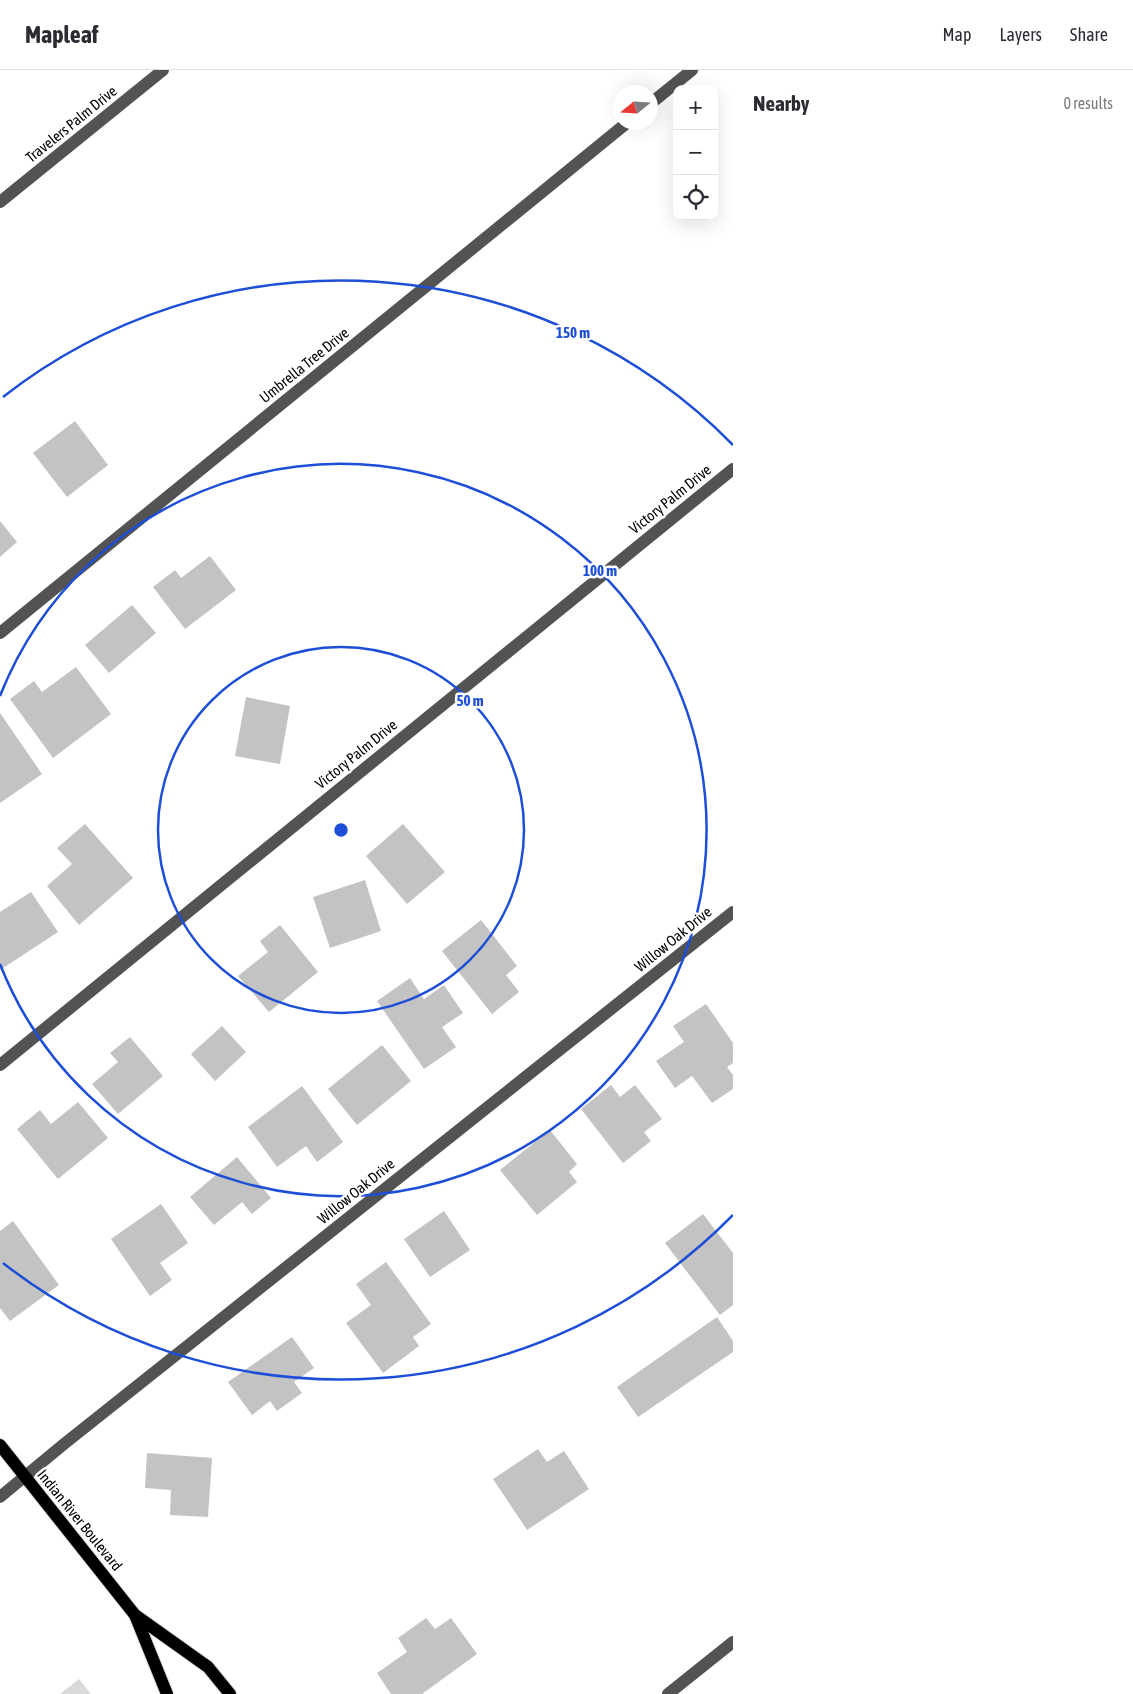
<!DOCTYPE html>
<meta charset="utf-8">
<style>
:root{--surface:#fff;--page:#f2f2f3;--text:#2b2b33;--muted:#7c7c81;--line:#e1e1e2}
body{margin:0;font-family:"Asap Condensed",sans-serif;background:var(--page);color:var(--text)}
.controls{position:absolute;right:15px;top:15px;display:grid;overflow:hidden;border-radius:10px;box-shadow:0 5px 20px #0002}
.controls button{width:45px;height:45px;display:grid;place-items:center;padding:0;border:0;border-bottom:1px solid var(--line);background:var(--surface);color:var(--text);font:25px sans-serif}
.compass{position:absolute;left:613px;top:15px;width:45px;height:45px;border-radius:50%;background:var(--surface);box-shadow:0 5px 20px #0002;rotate:252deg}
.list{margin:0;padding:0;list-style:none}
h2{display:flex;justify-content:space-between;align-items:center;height:65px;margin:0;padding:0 20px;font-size:21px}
h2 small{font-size:16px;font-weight:400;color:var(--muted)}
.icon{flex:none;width:28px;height:28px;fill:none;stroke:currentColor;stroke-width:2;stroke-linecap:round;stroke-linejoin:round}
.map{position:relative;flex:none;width:733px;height:1624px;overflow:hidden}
header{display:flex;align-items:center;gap:30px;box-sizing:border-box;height:70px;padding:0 25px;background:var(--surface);border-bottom:1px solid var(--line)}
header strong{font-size:24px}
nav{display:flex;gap:28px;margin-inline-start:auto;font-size:18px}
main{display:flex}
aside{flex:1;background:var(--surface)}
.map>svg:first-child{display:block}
.green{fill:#dadada}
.building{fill:#c3c3c3}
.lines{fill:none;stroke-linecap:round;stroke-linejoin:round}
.major-casing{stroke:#dbdbdb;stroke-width:14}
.minor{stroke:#535353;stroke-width:12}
.major{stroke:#000;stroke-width:12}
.ring{fill:none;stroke:#1d4ed8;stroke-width:2.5}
.labels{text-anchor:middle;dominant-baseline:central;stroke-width:5;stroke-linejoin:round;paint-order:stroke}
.street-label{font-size:15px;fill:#000;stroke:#fff}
.centre{fill:#1d4ed8;stroke:#fff;stroke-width:2.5}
.ring-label{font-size:15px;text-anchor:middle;font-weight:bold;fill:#1d4ed8;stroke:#fff;stroke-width:5;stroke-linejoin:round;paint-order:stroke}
</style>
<header>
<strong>Mapleaf</strong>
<nav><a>Map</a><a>Layers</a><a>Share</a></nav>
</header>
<main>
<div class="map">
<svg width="733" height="1624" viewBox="0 0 733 1624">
<rect width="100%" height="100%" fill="#fff"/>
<path class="green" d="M79 1609 91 1624H60Z"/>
<g class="building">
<path d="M75 351 108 395 67 427 33 383Z"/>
<path d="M0 451 17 472 0 487Z"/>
<path d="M210 486 236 520 185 559 153 517 175 500 181 508Z"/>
<path d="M132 535 156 563 109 603 85 575Z"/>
<path d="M76 597 111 644 53 688 10 629 34 611 42 622Z"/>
<path d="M246 627 290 636 280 694 235 686Z"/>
<path d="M0 643 42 704 0 733Z"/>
<path d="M85 754 133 808 79 855 47 816 72 794 57 778Z"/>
<path d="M403 754 445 802 407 834 366 786Z"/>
<path d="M365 810 381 861 330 878 313 827Z"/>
<path d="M31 822 58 862 0 900V842Z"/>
<path d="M481 850 517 896 506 905 519 922 492 944 442 881Z"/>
<path d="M280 855 318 902 269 942 238 906 268 882 260 871Z"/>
<path d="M410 908 424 929 444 915 463 943 442 957 456 977 424 999 377 931Z"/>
<path d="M706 934 733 973V993L727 997 733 1005V1019L712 1033 692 1006 675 1018 656 991 684 972 673 956Z"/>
<path d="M222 956 246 982 215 1011 191 984Z"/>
<path d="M130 967 163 1006 118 1044 92 1014 118 992 110 983Z"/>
<path d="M382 975 411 1011 357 1055 328 1019Z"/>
<path d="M611 1015 620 1027 635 1015 662 1049 644 1062 651 1071 623 1093 581 1039Z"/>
<path d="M302 1016 343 1072 317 1092 306 1076 277 1097 248 1057Z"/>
<path d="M78 1032 108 1068 58 1109 17 1059 40 1040 51 1054Z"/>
<path d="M550 1060 577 1094 569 1102 577 1112 537 1145 500 1100Z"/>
<path d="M237 1087 271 1128 252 1144 242 1132 214 1155 190 1127Z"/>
<path d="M161 1134 188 1173 160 1193 172 1210 150 1226 111 1169Z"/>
<path d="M444 1141 470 1180 430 1207 404 1169Z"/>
<path d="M703 1144 733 1183V1235L720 1245 665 1173Z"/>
<path d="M13 1151 59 1215 10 1251 0 1238V1161Z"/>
<path d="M386 1192 431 1254 413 1267 419 1276 383 1303 346 1253 371 1235 356 1214Z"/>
<path d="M717 1247 733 1271V1282L638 1347 617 1317Z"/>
<path d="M292 1267 314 1298 294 1312 302 1323 277 1341 270 1331 252 1345 228 1312Z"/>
<path d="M538 1379 547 1392 564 1381 589 1419 527 1460 493 1409Z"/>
<path d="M147 1383 212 1388 208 1447 170 1445 171 1420 145 1418Z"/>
<path d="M426 1548 435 1559 451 1548 477 1584 422 1624H391L377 1603 407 1582 398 1568Z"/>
</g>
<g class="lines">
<g class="major-casing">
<g id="major">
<path d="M0 1375 135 1545 208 1597 230 1624"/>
<path d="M135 1545 167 1624"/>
</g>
</g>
<g class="minor">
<path d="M650 34 692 0"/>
<path d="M0 132 163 0"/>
<path d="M0 563 628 52"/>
<path d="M0 995 733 399"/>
<path d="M0 1427 64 1374 733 842"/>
<path d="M668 1624 733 1572"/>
</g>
<use href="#major" class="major"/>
</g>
<g class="ring">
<circle cx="341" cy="760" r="183"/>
<path d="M0 626A366 366 0 1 1 0 894"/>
<path d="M733 1145A549 549 0 0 1 3 1193M3 327A549 549 0 0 1 733 375"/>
</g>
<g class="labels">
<g class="street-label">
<text transform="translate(71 54) rotate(-39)">Travelers Palm Drive</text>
<text transform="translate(304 295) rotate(-39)">Umbrella Tree Drive</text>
<text transform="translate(670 429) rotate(-39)">Victory Palm Drive</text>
<text transform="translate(356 684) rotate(-39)">Victory Palm Drive</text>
<text transform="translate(673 869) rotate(-39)">Willow Oak Drive</text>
<text transform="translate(356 1121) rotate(-39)">Willow Oak Drive</text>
<text transform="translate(80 1450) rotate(51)">Indian River Boulevard</text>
</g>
</g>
<circle cx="341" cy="760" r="8" class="centre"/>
<g class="ring-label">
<text x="573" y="268">150 m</text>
<text x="600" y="506">100 m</text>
<text x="470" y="636">50 m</text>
</g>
</svg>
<div class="controls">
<button>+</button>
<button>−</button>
<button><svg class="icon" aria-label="locate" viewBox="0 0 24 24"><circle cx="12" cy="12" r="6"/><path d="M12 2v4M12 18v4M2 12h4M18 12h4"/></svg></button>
</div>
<svg class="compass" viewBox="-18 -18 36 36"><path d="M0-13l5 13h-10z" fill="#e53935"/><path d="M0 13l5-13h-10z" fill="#7c7c81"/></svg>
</div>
<aside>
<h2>Nearby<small>0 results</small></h2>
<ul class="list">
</ul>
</aside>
</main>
